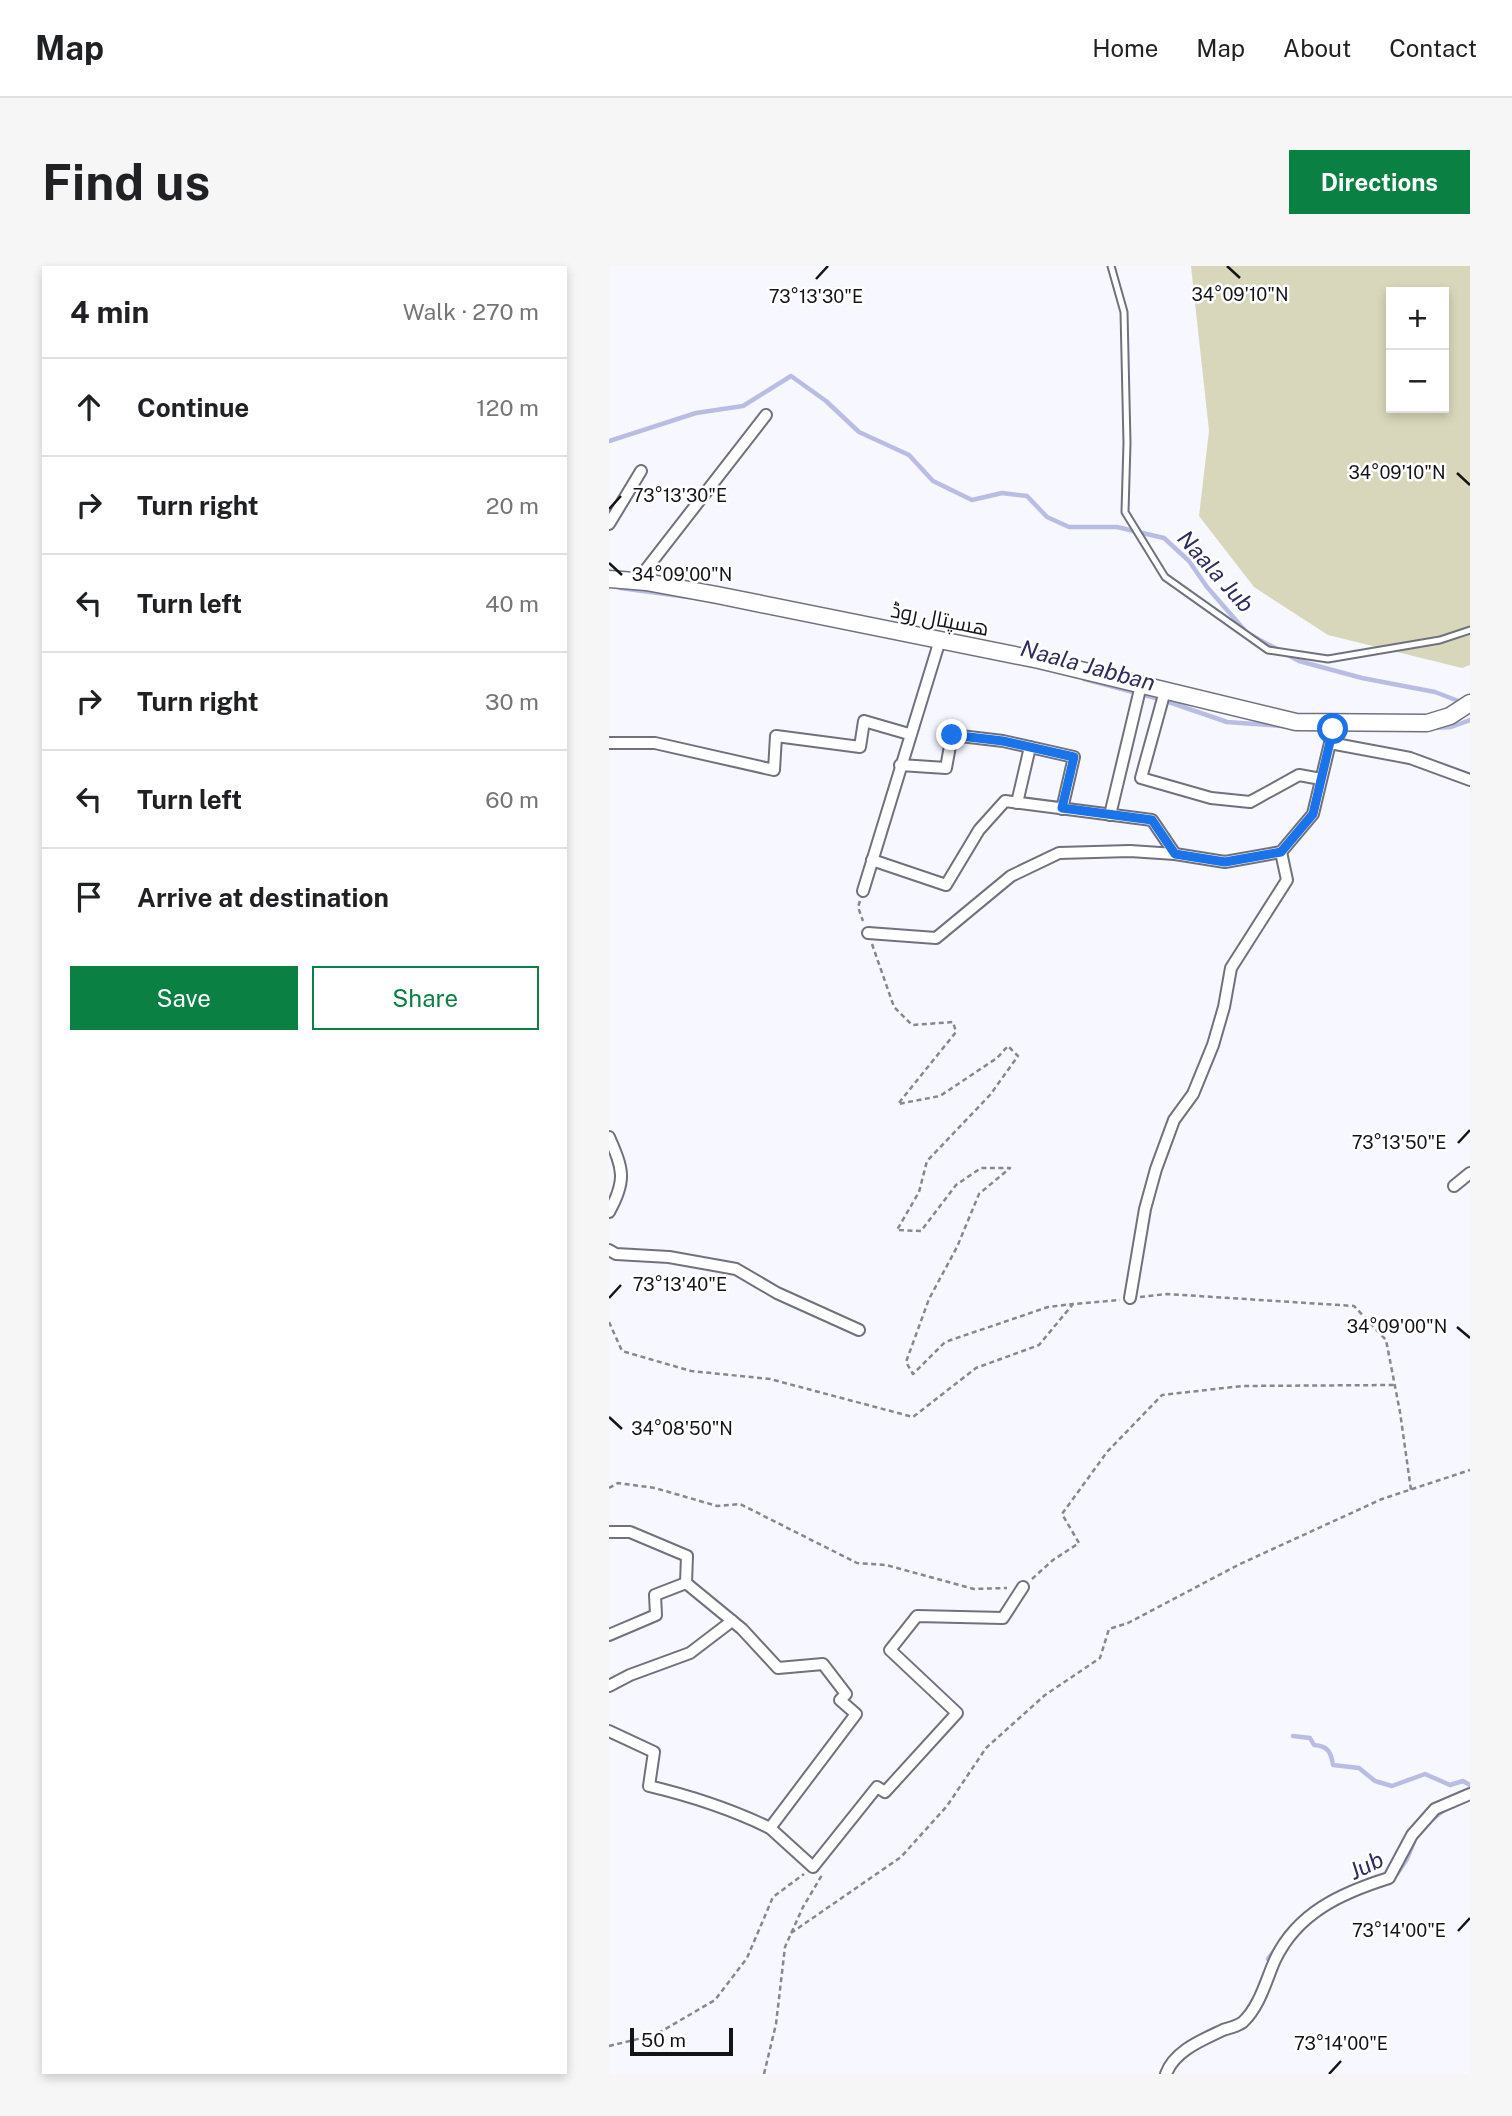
<!DOCTYPE html>
<meta charset="utf-8">
<style>
:root{--surface:#fff;--page:#f6f6f6;--text:#202124;--muted:#757577;--line:#e0e0e0;--accent:#0b8043}
body{margin:0;font-family:"Public Sans",Cairo,sans-serif;background:var(--page);color:var(--text)}
.controls{position:absolute;right:21px;top:21px;display:grid;overflow:hidden;border-radius:0px;box-shadow:0 4px 10px #0003}
.controls button{width:63px;height:63px;display:grid;place-items:center;padding:0;border:0;border-bottom:2px solid var(--line);background:var(--surface);color:var(--text);font:35px sans-serif}
.scale{position:absolute;left:21px;bottom:18px;width:103px;box-sizing:border-box;padding-left:7px;border:4px solid #141418;border-top:0;font-size:19px;line-height:24px;white-space:nowrap;color:#141418;-webkit-text-stroke:5px #fff;paint-order:stroke}
.stop{position:absolute;width:21px;height:21px;margin:-16px;border:5px solid #1a73e8;border-radius:50%;background:#fff}
.stop.end{background:#1a73e8;border-color:#fff;box-shadow:0 2px 7px #0008}
.list{margin:0;padding:0;list-style:none}
h2{display:flex;justify-content:space-between;align-items:center;height:91px;margin:0;padding:0 28px;font-size:30px}
h2 small{font-size:23px;font-weight:400;color:var(--muted)}
.list li{display:grid;grid-template-columns:46px 1fr auto;gap:21px;align-items:center;box-sizing:border-box;height:98px;padding:0 28px;border-top:2px solid var(--line)}
.list b{display:block;font-size:26px;white-space:nowrap}
.list em{font-size:23px;font-style:normal;color:var(--muted)}
.actions{display:flex;gap:14px;padding:21px 28px}
.actions a{flex:1;padding:16px 0;border:2px solid var(--accent);border-radius:0px;text-align:center;font-size:24px;color:var(--accent)}
.actions .main{background:var(--accent);color:#fff}
.icon{flex:none;width:38px;height:38px;fill:none;stroke:currentColor;stroke-width:2;stroke-linecap:round;stroke-linejoin:round}
.map{position:relative;flex:none;width:861px;height:1808px;overflow:hidden;border-radius:0px}
header{display:flex;align-items:center;gap:42px;box-sizing:border-box;height:98px;padding:0 35px;background:var(--surface);border-bottom:2px solid var(--line)}
header strong{font-size:33px}
nav{display:flex;gap:38px;margin-inline-start:auto;font-size:24px}
.intro{display:flex;align-items:center;justify-content:space-between;box-sizing:border-box;height:168px;padding:0 42px}
h1{margin:0;font-size:49px}
.button{padding:18px 32px;border-radius:0px;background:var(--accent);color:#fff;font-size:24px;font-weight:700}
main{display:flex;gap:42px;padding:0 42px}
aside{flex:1;background:var(--surface);border-radius:0px;box-shadow:0 4px 10px #0003}
.map>svg:first-child{display:block}
.green{fill:#d9d7bb;fill-rule:evenodd}
.lines{fill:none;stroke-linecap:round;stroke-linejoin:round}
.stream{stroke:#b9bde4;stroke-width:4.5}
.lane-casing{stroke:#6f717c;stroke-width:9}
.street-casing{stroke:#6f717c;stroke-width:14}
.secondary-casing{stroke:#6f717c;stroke-width:19}
.path{stroke:#87878d;stroke-width:2.5;stroke-dasharray:5 3.5;stroke-linecap:butt}
.lane{stroke:#fff;stroke-width:5}
.street{stroke:#fff;stroke-width:10}
.secondary{stroke:#fff;stroke-width:16}
.route{stroke:#1a73e8;stroke-width:9}
.ticks{fill:none;stroke:#141418;stroke-width:2.5}
.labels{text-anchor:middle;dominant-baseline:central;stroke-width:5;stroke-linejoin:round;paint-order:stroke}
.street-label{font-size:21px;fill:#141418;stroke:#fff}
.water-label{font-size:23px;font-style:italic;fill:#2c2c5d;stroke:#fff}
.ticks-label{font-size:18px;text-anchor:middle;fill:#141418;stroke:#fff;stroke-width:5;stroke-linejoin:round;paint-order:stroke}
</style>
<header>
<strong>Map</strong>
<nav><a>Home</a><a>Map</a><a>About</a><a>Contact</a></nav>
</header>
<div class="intro"><h1>Find us</h1><a class="button">Directions</a></div>
<main>
<aside>
<h2>4 min<small>Walk · 270 m</small></h2>
<ul class="list">
<li><svg class="icon" aria-label="ahead" viewBox="0 0 24 24"><path d="M12 20V5M6 11l6-6 6 6"/></svg><div><b>Continue</b></div><em>120 m</em></li>
<li><svg class="icon" aria-label="right" viewBox="0 0 24 24"><path d="M7 20v-9h11M14 6l5 5-5 5"/></svg><div><b>Turn right</b></div><em>20 m</em></li>
<li><svg class="icon" aria-label="left" viewBox="0 0 24 24"><path d="M17 20v-9H6M10 6l-5 5 5 5"/></svg><div><b>Turn left</b></div><em>40 m</em></li>
<li><svg class="icon" aria-label="right" viewBox="0 0 24 24"><path d="M7 20v-9h11M14 6l5 5-5 5"/></svg><div><b>Turn right</b></div><em>30 m</em></li>
<li><svg class="icon" aria-label="left" viewBox="0 0 24 24"><path d="M17 20v-9H6M10 6l-5 5 5 5"/></svg><div><b>Turn left</b></div><em>60 m</em></li>
<li><svg class="icon" aria-label="arrive" viewBox="0 0 24 24"><path d="M6 21V4h12l-3 4 3 4H6"/></svg><div><b>Arrive at destination</b></div></li>
</ul>
<div class="actions"><a class="main">Save</a><a>Share</a></div>
</aside>
<div class="map">
<svg width="861" height="1808" viewBox="0 0 861 1808">
<rect width="100%" height="100%" fill="#f6f7ff"/>
<path class="green" d="M582 0H861V399L853 402 719 369 645 321 590 250 600 165ZM782 26H835V142H782Z"/>
<g class="lines">
<g class="stream">
<path d="M0 175 87 147 134 140 182 110 217 135 250 166 300 189 324 215 363 234 393 227 418 230 438 251 460 261H508L555 272 580 295 598 321 638 367 690 395 753 412 826 426 852 436"/>
<path d="M11 322 79 331"/>
<path d="M475 413 554 434 618 456 673 460"/>
<path d="M825 462 842 461 861 454"/>
<path d="M684 1470 701 1472 705 1479C719 1480 722 1486 724 1499L750 1502 766 1515 783 1520 816 1508 841 1519 854 1515 861 1519"/>
<path d="M820 1556 835 1544"/>
<path d="M788 1608 798 1593 805 1576"/>
<path d="M659 1693 667 1682"/>
</g>
<g class="lane-casing">
<path id="lane" d="M502 0 515 46 518 177 516 246 556 311 659 384 719 393 831 374 861 364"/>
</g>
<g class="street-casing">
<g id="street">
<path d="M0 258 32 205"/>
<path d="M28 315 157 149"/>
<path d="M556 425 532 512 602 532 641 536 690 509 712 513"/>
<path d="M0 477H46L165 504 167 470 251 481 255 455 300 468"/>
<path d="M721 477 801 492 861 514"/>
<path d="M291 499 337 502 343 469 394 475 465 491 453 543"/>
<path d="M408 537 421 481"/>
<path d="M501 549 532 419"/>
<path d="M263 594 337 619 370 564 396 535 543 554 566 588 616 596 672 586 704 548 726 456"/>
<path d="M254 625 331 374"/>
<path d="M259 667 327 672 402 610 450 587 521 585 566 588"/>
<path d="M0 871C14 903 18 914 0 946"/>
<path d="M845 920 861 907"/>
<path d="M0 984 7 988 60 991 127 1003 168 1027 250 1064"/>
<path d="M521 1032 536 943 547 903 565 854 584 828 604 779 615 741 622 702 678 614 672 586"/>
<path d="M0 1266H21L78 1290 77 1317 46 1329 47 1349 0 1369"/>
<path d="M77 1317 133 1363 169 1402 214 1398 237 1428 231 1434 247 1448 161 1562 204 1601 268 1521 276 1526 348 1447 281 1384 308 1350 394 1352 414 1321"/>
<path d="M0 1420 21 1409 81 1387 123 1355"/>
<path d="M0 1465 45 1486 40 1520C82 1530 122 1543 161 1562"/>
<path d="M557 1808C565 1785 593 1774 614 1764 620 1762 629 1760 634 1756 651 1740 657 1714 666 1694 688 1647 732 1627 780 1612L803 1569 826 1543 861 1528"/>
</g>
</g>
<g class="secondary-casing">
<path id="secondary" d="M0 313 37 316 108 329 430 394 687 456 818 457 841 450 861 437"/>
</g>
<g class="path">
<path d="M251 635 249 641 254 655"/>
<path d="M263 678 285 741 303 759 344 756 347 766 289 838 331 830 388 792 399 780 409 790 381 829 318 895 310 926 288 964 312 965 347 919 372 902H401L370 928 348 981 320 1033 297 1096 304 1108 336 1076 439 1041 464 1038"/>
<path d="M531 1031 558 1028 745 1040 777 1074 791 1146 802 1224"/>
<path d="M0 1056 13 1085 82 1105 161 1113 304 1151 367 1102 430 1079 464 1038 511 1034"/>
<path d="M0 1222 9 1217 46 1222 108 1240 131 1238 248 1297 277 1299 365 1323 398 1322"/>
<path d="M423 1313 444 1294 470 1277 453 1248 498 1186 553 1129 633 1120 785 1119"/>
<path d="M182 1667 292 1591 338 1540 377 1482 436 1429 491 1392 500 1363 519 1357 631 1298 773 1233 861 1204"/>
<path d="M0 1780 46 1769 106 1734 138 1692 164 1631 195 1608"/>
<path d="M155 1808 167 1758 176 1681 194 1641 213 1609"/>
</g>
<use href="#lane" class="lane"/>
<use href="#street" class="street"/>
<use href="#secondary" class="secondary"/>
</g>
<g class="lines">
<path class="route" d="M343 469 394 475 465 491 453 542 543 554 566 588 616 596 672 586 704 548 724 463"/>
</g>
<path class="ticks" d="M618 0 631 12M207 13 219 0M848 207 861 219M0 243 12 230M0 297 13 309M849 877 861 864M0 1032 12 1019M848 1061 861 1072M0 1151 13 1163M849 1665 861 1652M720 1808 732 1795"/>
<g class="labels">
<g class="street-label">
<text transform="translate(331 353) rotate(11)">ھسپتال روڈ</text>
</g>
<g class="water-label">
<text transform="translate(607 305) rotate(48)">Naala Jub</text>
<text transform="translate(479 399) rotate(15)">Naala Jabban</text>
<text transform="translate(757 1599) rotate(-26)">Jub</text>
</g>
</g>
<g class="ticks-label">
<text x="631" y="35">34°09'10"N</text>
<text x="207" y="37">73°13'30"E</text>
<text x="788" y="213">34°09'10"N</text>
<text x="71" y="236">73°13'30"E</text>
<text x="73" y="315">34°09'00"N</text>
<text x="790" y="883">73°13'50"E</text>
<text x="71" y="1025">73°13'40"E</text>
<text x="788" y="1067">34°09'00"N</text>
<text x="73" y="1169">34°08'50"N</text>
<text x="790" y="1671">73°14'00"E</text>
<text x="732" y="1784">73°14'00"E</text>
</g>
</svg>
<div class="controls">
<button>+</button>
<button>−</button>
</div>
<div class="scale">50 m</div>
<div class="stop" style="left:724px;top:463px"></div>
<div class="stop end" style="left:343px;top:469px"></div>
</div>
</main>
